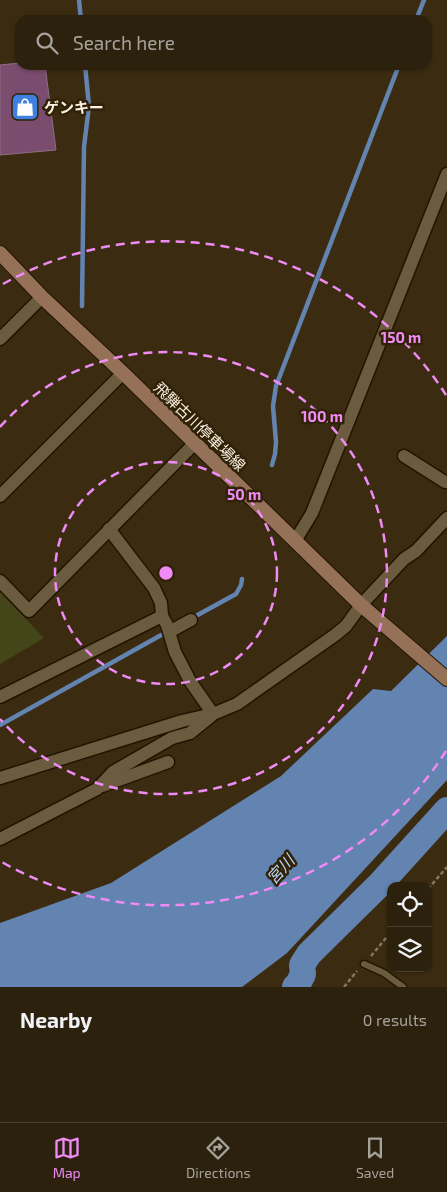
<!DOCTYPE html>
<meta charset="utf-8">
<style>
:root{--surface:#2c210d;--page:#342916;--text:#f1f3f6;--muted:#a6a39d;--line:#483e2e;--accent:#f08bf6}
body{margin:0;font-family:"Exo 2","Noto Sans JP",sans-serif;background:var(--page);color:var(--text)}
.controls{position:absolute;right:15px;bottom:15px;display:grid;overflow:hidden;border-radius:10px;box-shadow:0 1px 4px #0004}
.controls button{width:45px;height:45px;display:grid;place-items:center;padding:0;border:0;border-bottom:1px solid var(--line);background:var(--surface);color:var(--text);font:25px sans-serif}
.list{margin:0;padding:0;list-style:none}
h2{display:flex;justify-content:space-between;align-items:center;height:65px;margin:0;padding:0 20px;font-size:21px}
h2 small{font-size:16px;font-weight:400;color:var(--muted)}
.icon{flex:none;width:28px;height:28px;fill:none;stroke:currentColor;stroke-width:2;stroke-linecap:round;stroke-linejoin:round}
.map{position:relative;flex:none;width:447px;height:987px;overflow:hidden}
.search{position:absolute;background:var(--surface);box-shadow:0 1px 4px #0004;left:15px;right:15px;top:15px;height:55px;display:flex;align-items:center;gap:12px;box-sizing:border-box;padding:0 18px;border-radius:15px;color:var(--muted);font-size:19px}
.sheet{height:135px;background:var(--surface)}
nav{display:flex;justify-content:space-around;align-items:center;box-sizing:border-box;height:70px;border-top:1px solid var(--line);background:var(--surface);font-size:14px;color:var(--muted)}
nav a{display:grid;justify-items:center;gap:2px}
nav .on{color:var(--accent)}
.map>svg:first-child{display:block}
.green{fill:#44461a}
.water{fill:#6383b0}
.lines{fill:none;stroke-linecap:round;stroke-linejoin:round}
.stream{stroke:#6383b0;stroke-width:4.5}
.river{stroke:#6383b0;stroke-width:26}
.building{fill:#7a4c6e;stroke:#8c6f83}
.service-casing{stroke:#221400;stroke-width:9}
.minor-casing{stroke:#221400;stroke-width:15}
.secondary-casing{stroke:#221400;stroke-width:16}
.path{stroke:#857861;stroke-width:2.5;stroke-dasharray:4 2.5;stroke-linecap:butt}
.service{stroke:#6b5b3f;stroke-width:6}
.minor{stroke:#6b5b3f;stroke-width:12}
.secondary{stroke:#957158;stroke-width:14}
.ring{fill:none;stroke:#f08bf6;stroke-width:2.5;stroke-dasharray:9 6}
.labels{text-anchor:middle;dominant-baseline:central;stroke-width:5;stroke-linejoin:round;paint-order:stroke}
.poi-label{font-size:15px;font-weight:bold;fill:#fcf2e3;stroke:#312207;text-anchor:start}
.street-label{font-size:15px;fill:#fcf2e3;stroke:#312207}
.water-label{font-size:16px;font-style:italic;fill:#b9d6ff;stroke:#312207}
.centre{fill:#f08bf6;stroke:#312207;stroke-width:2.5}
.ring-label{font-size:15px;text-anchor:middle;font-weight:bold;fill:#f08bf6;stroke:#312207;stroke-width:5;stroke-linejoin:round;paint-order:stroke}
</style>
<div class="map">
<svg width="447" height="987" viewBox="0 0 447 987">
<rect width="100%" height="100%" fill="#3b2c11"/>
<path class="green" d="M0 592 44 638 0 664Z"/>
<path class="water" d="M447 636V780L287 953 242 987H0V923L111 883 281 776 373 689 391 691Z"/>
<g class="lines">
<g class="stream">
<path d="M79 0 81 20"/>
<path d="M416 20 424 0"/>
<path d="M82 306 84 147 89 106 85 65"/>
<path d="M272 465 275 454 276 442 273 406 276 386 399 65"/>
<path d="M194 617 236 594 241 585 242 579"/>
<path d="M0 725 163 634"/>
</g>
<path class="river" d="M295 987 297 986 303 974 302 965 309 954 380 884 447 810"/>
</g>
<path class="building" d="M20 63V65H45L56 150 0 155V65Z"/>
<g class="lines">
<g class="service-casing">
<path id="service" d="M364 964 384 973 403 987"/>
</g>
<g class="minor-casing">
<g id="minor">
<path d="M0 339 42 297"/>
<path d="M404 456 445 482H447"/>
<path d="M0 496 123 373"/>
<path d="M109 529 154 588 161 603 162 616 167 625 175 652 190 681 213 714"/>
<path d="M295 541 312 513 447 174"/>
<path d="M0 581 29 611 195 443"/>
<path d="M169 632 191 620"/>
<path d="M0 697 162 616"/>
<path d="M0 778 182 721 213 714 237 704 335 635 346 626 361 605 404 559 416 551 447 518"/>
<path d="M102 786 168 762"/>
<path d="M0 839 97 789 113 772 172 738 190 733 211 716"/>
</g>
</g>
<g class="secondary-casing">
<path id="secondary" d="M0 253 42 297 123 373 361 605 447 679"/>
</g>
<g class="path">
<path d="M428 889 447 867"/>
<path d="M371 956 391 932"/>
<path d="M344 987 357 971"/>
</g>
<use href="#service" class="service"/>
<use href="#minor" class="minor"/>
<use href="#secondary" class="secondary"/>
</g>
<g class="ring">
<circle cx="166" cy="573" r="111"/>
<path d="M0 427A221 221 0 1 1 0 719"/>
<path d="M446 751A332 332 0 0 1 0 861M3 284A332 332 0 0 1 446 395"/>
</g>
<defs>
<g id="shop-square" transform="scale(1.4375)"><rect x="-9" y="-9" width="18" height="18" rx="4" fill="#3f7fe0" stroke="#312207"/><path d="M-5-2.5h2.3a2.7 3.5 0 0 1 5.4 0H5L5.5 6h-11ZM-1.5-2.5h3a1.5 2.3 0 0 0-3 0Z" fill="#fff"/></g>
</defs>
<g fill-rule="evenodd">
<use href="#shop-square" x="25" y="107"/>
</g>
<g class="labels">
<g class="poi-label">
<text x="44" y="107">ゲンキー</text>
</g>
<g class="street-label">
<text transform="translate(200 426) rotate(44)">飛騨古川停車場線</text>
</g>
<g class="water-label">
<text transform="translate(280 869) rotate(-48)">宮川</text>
</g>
</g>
<circle cx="166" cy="573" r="8" class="centre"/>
<g class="ring-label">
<text x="401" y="343">150 m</text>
<text x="322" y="422">100 m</text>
<text x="244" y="500">50 m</text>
</g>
</svg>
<div class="controls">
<button><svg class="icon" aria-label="locate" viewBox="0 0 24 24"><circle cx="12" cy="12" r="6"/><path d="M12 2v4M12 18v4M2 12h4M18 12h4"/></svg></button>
<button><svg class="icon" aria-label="layers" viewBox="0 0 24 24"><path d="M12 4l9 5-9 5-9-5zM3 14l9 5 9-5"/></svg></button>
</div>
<div class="search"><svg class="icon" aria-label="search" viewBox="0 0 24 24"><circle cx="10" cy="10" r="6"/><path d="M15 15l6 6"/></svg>Search here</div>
</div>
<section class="sheet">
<h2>Nearby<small>0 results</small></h2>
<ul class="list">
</ul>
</section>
<nav>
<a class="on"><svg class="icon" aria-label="map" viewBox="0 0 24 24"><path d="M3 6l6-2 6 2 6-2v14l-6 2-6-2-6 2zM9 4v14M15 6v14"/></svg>Map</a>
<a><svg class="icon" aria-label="directions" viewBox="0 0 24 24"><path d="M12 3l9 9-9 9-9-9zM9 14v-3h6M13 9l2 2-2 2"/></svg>Directions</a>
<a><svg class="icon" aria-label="saved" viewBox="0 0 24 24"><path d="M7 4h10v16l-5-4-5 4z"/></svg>Saved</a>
</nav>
